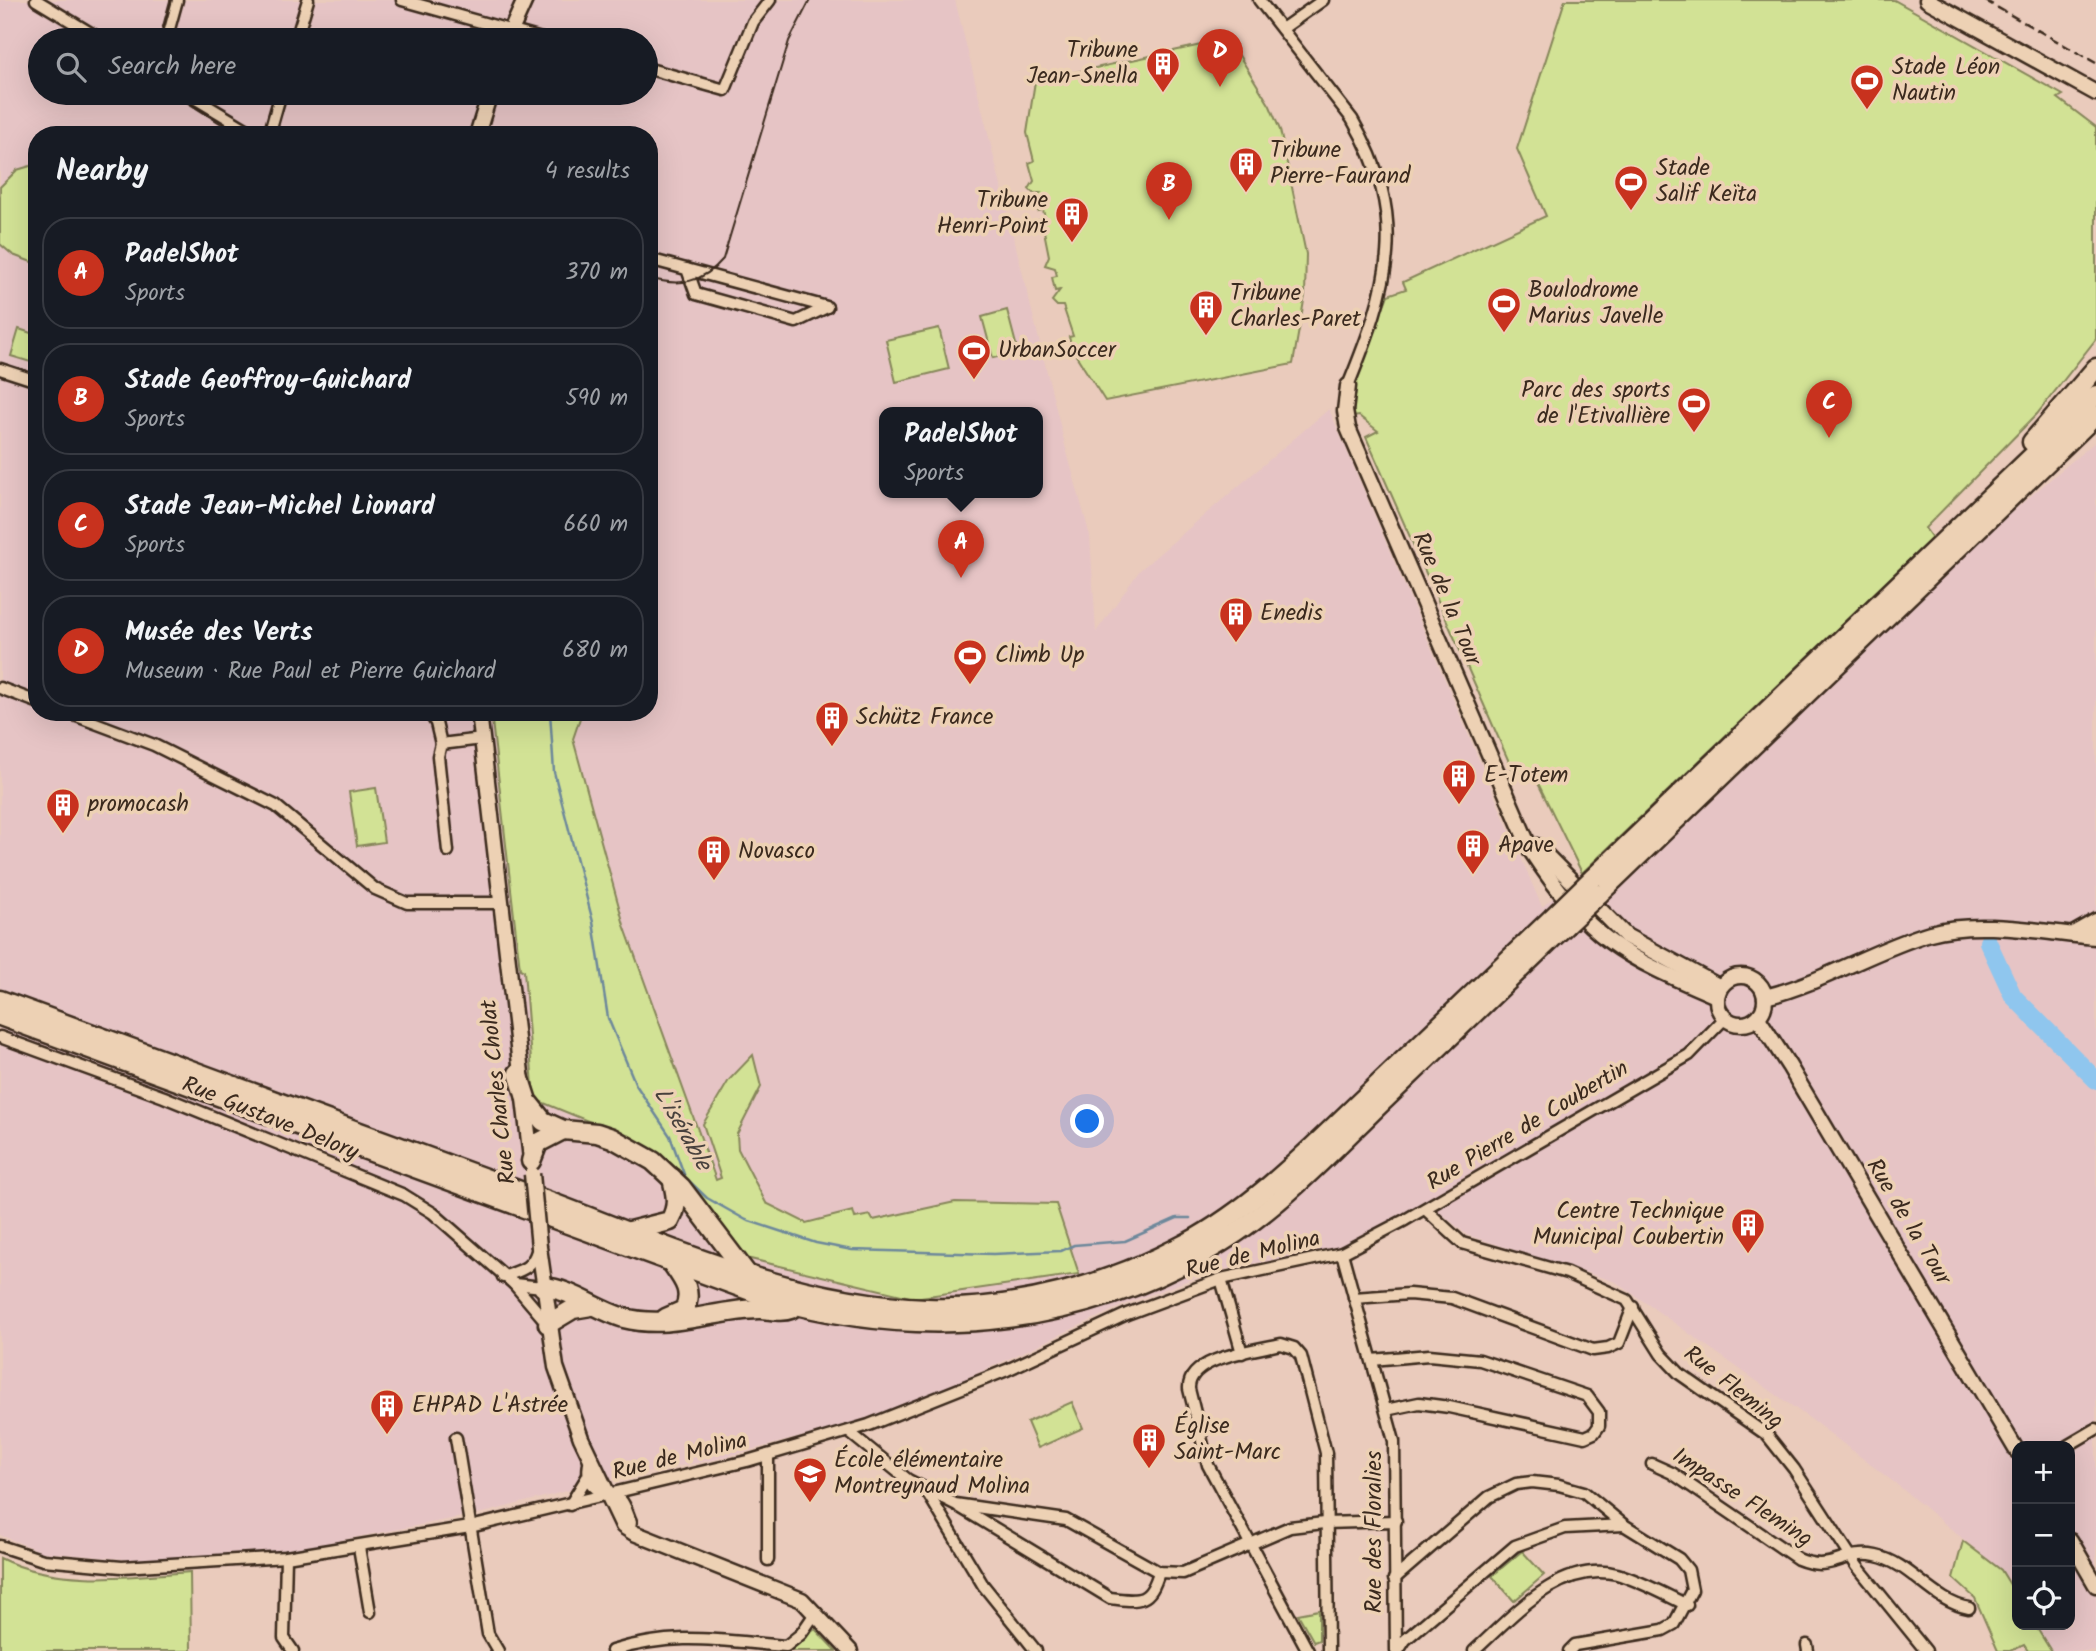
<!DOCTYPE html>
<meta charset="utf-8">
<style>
:root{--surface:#171b24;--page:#20242c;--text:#f1f3f6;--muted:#9ea1a6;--line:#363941;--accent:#c8321e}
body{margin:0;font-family:Kalam,sans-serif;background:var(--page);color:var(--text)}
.controls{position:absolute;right:21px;bottom:21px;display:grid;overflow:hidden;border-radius:14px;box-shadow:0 7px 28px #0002}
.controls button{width:63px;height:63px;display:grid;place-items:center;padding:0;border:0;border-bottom:2px solid var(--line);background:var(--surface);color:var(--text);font:35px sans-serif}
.you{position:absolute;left:1088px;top:1122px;width:24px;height:24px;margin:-18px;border:5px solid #fff;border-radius:50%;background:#1a73e8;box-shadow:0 0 0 10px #1a73e833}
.badge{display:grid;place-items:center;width:46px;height:46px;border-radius:50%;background:var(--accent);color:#fff;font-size:23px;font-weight:700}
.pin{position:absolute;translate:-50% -58px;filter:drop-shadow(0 2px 4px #0008)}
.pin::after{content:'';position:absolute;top:37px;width:24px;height:21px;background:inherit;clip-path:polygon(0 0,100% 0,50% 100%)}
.popup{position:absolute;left:879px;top:407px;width:164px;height:91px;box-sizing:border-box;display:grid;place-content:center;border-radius:14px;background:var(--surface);filter:drop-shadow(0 2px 5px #0005);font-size:23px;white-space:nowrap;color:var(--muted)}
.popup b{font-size:26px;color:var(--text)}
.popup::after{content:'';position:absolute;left:50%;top:100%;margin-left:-14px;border:14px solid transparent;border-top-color:var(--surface)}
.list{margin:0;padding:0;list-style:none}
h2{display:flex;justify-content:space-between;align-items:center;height:91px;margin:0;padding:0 28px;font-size:30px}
h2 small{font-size:23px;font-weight:400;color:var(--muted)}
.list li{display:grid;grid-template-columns:46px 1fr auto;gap:21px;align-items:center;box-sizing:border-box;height:112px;margin:0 14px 14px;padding:0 14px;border:2px solid var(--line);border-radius:28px}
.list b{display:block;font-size:26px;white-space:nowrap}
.list p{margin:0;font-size:23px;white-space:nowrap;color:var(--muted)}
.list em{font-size:23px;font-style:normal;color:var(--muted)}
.icon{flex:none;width:38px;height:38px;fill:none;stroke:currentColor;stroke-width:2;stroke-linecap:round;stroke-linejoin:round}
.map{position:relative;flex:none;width:2096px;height:1651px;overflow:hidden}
.search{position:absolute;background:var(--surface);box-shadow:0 7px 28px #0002;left:28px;top:28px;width:630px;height:77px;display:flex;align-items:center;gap:18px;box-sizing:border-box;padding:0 24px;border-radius:38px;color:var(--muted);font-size:26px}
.panel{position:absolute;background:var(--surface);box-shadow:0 7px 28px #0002;left:28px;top:126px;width:630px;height:595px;border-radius:28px}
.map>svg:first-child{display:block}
.built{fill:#e6c4c5;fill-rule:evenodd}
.green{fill:#d2e295;stroke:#86865a;stroke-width:2}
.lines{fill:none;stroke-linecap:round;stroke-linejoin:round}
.stream{stroke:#6d889b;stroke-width:2.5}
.river{stroke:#8fc6ee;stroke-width:18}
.street-casing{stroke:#3b2a1e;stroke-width:15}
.secondary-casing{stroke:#3b2a1e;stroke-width:19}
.highway-casing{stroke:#3b2a1e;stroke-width:23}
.street{stroke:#edd1b4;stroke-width:10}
.secondary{stroke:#edd1b4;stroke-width:14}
.highway{stroke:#edd1b4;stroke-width:18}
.tram{stroke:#3b2a1e;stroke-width:2}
.rail{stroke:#3b2a1e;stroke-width:2.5;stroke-dasharray:10 5;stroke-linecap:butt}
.secondary-bridge-casing{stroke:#3b2a1e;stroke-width:19;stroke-linecap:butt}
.highway-bridge-casing{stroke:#3b2a1e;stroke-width:23;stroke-linecap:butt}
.secondary-bridge{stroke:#edd1b4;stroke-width:14}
.highway-bridge{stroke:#edd1b4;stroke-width:18}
.labels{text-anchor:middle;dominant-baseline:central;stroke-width:7;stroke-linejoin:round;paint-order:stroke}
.poi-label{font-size:23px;fill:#3b2a1e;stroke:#edd1b4;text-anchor:start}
.street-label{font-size:23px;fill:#3b2a1e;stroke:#edd1b4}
.water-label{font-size:24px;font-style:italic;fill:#48413d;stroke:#edd1b4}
</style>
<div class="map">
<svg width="2096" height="1651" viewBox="0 0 2096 1651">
<rect width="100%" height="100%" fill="#eacbbc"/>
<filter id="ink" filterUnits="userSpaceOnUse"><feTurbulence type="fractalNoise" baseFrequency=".0143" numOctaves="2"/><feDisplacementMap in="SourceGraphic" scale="14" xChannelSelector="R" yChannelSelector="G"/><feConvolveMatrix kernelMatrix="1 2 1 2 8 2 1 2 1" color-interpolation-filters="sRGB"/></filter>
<g filter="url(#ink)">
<path class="built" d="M0 0H955L1065 445 1090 536 1096 632 1140 570 1329 409 1542 907 2096 441V1651H2051L2035 1625H2070V1446H2017V1596L2001 1570 1895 1483 1812 1420 1616 1282 1467 1235 1436 1209 1339 1247 1210 1272 1128 1303 929 1396 846 1425 717 1459 612 1479 487 1512 285 1551 158 1562 42 1552 0 1535ZM40 40H646V93H40ZM37 135H649V712H37ZM884 412H1038V492H884Z"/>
<g class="green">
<path d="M1565 0H1894L2063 95 2058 98 2096 127V339L2037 414 1925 528 1932 538 1582 873 1532 771 1522 775 1513 771 1366 437 1378 431 1359 416 1353 417 1355 382 1388 295 1406 289 1403 282 1546 216 1517 149Z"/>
<path d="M1229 39 1270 106 1280 130 1306 254 1305 295 1293 364 1105 401 1072 349 1069 337 1073 336 1063 306H1057L1052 301 1060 290 1055 291 1052 277 1057 276 1055 268 1045 265 1049 256 1044 231 1036 226 1037 221 1045 218 1043 210 1038 211 1035 197 1040 193H1033L1029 189 1034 181 1029 163 1034 161 1027 133 1035 81Z"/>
<path d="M37 164V264L13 255 0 244V187L17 170Z"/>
<path d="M1007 310 1018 352 993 358 982 317Z"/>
<path d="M939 328 949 369 896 382 886 340Z"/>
<path d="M19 329 37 335V364L11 356Z"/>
<path d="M491 712H582L573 739 624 925 716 1180 721 1178 703 1124 729 1080 753 1055 761 1087 737 1134 738 1149 766 1203 806 1223 853 1211 855 1218 870 1215 873 1220 955 1202 1056 1204 1079 1274 914 1298 742 1257 642 1143 534 1099 524 971 520 969Z"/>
<path d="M376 788 384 842 357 846 349 792Z"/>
<path d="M1072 1402 1083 1428 1038 1448 1027 1422Z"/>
<path d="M1963 1541 2001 1570 2017 1596V1625H2035L2051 1651H2028L2024 1645 2011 1651H1998L1975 1598 1953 1578Z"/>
<path d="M1522 1551 1544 1575 1514 1601 1492 1576Z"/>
<path d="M0 1558C55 1586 130 1577 190 1572L191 1651H0Z"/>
<path d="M1319 1610V1640L1314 1642 1298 1614Z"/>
<path d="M815 1629 836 1651H787L790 1650Z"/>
</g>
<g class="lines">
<path class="stream" d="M550 712 554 772 593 922 608 1018 636 1085 670 1136 685 1177 707 1198 746 1220 816 1243 852 1250 993 1254 1061 1251 1074 1245 1125 1241 1177 1218H1190"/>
<path class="river" d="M1988 942 2013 996 2096 1080"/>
<g class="street-casing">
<g id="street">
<path d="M36 0 102 40"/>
<path d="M402 0 545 40"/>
<path d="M1259 0 1352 119C1410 219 1389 285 1348 386"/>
<path d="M1282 29 1323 0"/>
<path d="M166 40 177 0"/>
<path d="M296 40 308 0"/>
<path d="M646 68 725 90 753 22 770 0"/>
<path d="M186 93 256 135"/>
<path d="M269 135 281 93"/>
<path d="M649 259 827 307 796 322 696 294 687 269"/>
<path d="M0 369 37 381"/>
<path d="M0 688 37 702"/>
<path d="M66 712 154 745 276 806 375 889 407 903H502"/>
<path d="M429 712 436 723 441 744"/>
<path d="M448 851 438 756 441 744 482 739"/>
<path d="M0 1037 164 1097 404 1195 433 1213 514 1284 548 1324"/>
<path d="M1425 1209 1462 1243 1567 1273 1627 1300 1661 1354 1680 1374 1767 1435 1794 1469 1857 1566 1926 1651"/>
<path d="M1342 1253 1394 1441 1396 1651"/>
<path d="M503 1277C520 1270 531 1270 537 1251"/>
<path d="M1221 1279 1242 1353"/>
<path d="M514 1284 543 1287"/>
<path d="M1354 1298 1409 1294 1452 1298 1593 1350 1608 1348 1619 1343 1633 1307"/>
<path d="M1372 1360 1429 1355 1480 1360 1587 1396 1599 1412V1426L1594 1433 1585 1437 1449 1407 1419 1403 1386 1410"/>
<path d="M849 1432 908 1480 955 1504 1066 1520 1159 1572 1183 1573 1290 1527 1324 1523 1396 1521"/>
<path d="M456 1438 488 1634 498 1651"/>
<path d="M2067 1446 2096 1429"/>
<path d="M1652 1464 1672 1473 1798 1559C1834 1574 1843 1549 1876 1556 1911 1563 1933 1602 1969 1608"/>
<path d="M927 1492 983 1585 1036 1651"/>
<path d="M570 1505 589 1474"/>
<path d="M958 1506 1110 1598C1140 1602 1150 1603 1159 1572"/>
<path d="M0 1546 43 1560 122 1567 286 1557 470 1527 747 1461 869 1425 1007 1370 1127 1314 1221 1279 1342 1253 1405 1220 1689 1055 1724 1019"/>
<path d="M359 1547 370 1612"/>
<path d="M286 1557 284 1638 293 1651"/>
<path d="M768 1560V1455"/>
<path d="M1394 1579 1489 1497 1516 1484 1532 1482 1559 1485 1584 1492 1624 1525 1679 1559 1688 1570 1692 1590 1674 1624 1663 1630 1575 1645 1569 1651"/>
<path d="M1807 1645 1808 1651"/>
<path d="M612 1651C677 1631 721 1641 786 1646L801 1634 816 1612"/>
<path d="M1308 1651 1208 1465 1189 1389C1187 1357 1256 1350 1281 1344L1294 1348 1301 1356 1326 1453 1328 1651"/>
<path d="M1398 1651 1405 1640 1515 1546 1565 1528 1624 1525"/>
<path d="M1474 1651C1512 1617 1559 1560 1617 1574 1641 1581 1664 1594 1687 1605"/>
</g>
</g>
<g class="secondary-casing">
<g id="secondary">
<path d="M1927 0 2096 93"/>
<path d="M507 40 525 0"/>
<path d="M477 135 490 93"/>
<path d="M1348 386 1345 411 1348 428 1531 851C1589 939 1622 956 1716 996"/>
<path d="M479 712 531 1159"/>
<path d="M1537 846 1626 936 1720 987"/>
<path d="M2073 934 2096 921"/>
<circle cx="1741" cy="1000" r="24"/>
<path d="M1765 997C1822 983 1873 950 1930 933 1979 919 2046 933 2096 937"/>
<path d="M1758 1018 1789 1066 2017 1451"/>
<path d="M539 1247 556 1367 581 1438 623 1526 634 1533 802 1600 850 1651"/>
<path d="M591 1463C586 1492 604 1486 619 1501 624 1506 626 1516 629 1522"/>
<path d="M2070 1540 2096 1585"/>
</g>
</g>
<g class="highway-casing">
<g id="highway">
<path d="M2032 442 2096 368"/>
<path d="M1593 878 2096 395"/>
<path d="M1599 894 2096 415"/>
<path d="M0 1000C178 1065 356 1130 534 1196 661 1243 790 1304 927 1308 1016 1311 1109 1285 1187 1243 1257 1205 1312 1147 1369 1093 1430 1035 1491 976 1552 918"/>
<path d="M0 1016 770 1298C929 1344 1097 1326 1236 1233 1289 1197 1333 1150 1378 1106 1441 1046 1503 986 1565 926"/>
<path d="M518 1073 527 1101 543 1121 563 1130 597 1133 612 1138 653 1161 681 1187 747 1274"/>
<path d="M531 1161 538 1143 563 1130"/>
<path d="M630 1231 670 1221C679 1205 676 1195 672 1178"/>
<path d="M543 1287C572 1289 596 1310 624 1318 670 1330 713 1310 759 1309 769 1309 781 1313 791 1309"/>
<path d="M666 1318 684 1310C694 1291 682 1278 671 1262"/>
<path d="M548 1324 573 1309 591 1306"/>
</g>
</g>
<use href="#street" class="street"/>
<use href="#secondary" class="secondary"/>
<use href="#highway" class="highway"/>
<g class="tram">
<path d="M161 40 172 0"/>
<path d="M172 93 239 135"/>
<path d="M649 278C679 287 703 283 723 259L789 41 810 0"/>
</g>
<path class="rail" d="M1984 0 2096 63"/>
<g class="secondary-bridge-casing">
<path id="secondary-bridge" d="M532 1174 539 1247"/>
</g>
<g class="highway-bridge-casing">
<g id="highway-bridge">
<path d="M1552 918 1593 878"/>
<path d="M1565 926 1599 894"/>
</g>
</g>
<use href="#secondary-bridge" class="secondary-bridge"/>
<use href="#highway-bridge" class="highway-bridge"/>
</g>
</g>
<defs>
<g id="building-pin" transform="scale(1.75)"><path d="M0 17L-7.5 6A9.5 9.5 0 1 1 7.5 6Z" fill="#c8321e" stroke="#edd1b4"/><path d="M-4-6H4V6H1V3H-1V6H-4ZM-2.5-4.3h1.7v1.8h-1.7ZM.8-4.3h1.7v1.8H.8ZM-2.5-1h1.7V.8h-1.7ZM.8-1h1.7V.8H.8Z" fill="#fff"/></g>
<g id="stadium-pin" transform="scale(1.75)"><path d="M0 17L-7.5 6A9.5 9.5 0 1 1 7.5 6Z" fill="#c8321e" stroke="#edd1b4"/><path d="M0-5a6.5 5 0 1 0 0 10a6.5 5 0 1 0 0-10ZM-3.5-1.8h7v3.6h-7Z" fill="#fff"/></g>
<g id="school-pin" transform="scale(1.75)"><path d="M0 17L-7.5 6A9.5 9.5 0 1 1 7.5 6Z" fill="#c8321e" stroke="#edd1b4"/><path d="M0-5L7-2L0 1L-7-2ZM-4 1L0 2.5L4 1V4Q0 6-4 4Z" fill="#fff"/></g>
</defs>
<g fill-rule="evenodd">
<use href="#building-pin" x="1163" y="64"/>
<use href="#stadium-pin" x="1867" y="81"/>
<use href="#building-pin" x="1246" y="164"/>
<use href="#stadium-pin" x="1631" y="182"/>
<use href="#building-pin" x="1072" y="214"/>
<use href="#stadium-pin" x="1504" y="304"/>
<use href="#building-pin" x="1206" y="307"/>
<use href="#stadium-pin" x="974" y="351"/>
<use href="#stadium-pin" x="1694" y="404"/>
<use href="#building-pin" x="1236" y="614"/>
<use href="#stadium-pin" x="970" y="656"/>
<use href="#building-pin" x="832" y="718"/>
<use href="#building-pin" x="1459" y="776"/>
<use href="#building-pin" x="63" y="805"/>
<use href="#building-pin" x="1473" y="846"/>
<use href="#building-pin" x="714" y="852"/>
<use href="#building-pin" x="1748" y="1225"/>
<use href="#building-pin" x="387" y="1406"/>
<use href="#building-pin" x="1149" y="1440"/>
<use href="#school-pin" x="810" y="1474"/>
</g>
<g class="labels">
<g class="poi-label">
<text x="1138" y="51" text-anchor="end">Tribune<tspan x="1138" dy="26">Jean-Snella</tspan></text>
<text x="1892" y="68">Stade Léon<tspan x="1892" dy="26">Nautin</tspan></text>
<text x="1270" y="151">Tribune<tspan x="1270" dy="26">Pierre-Faurand</tspan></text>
<text x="1656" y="169">Stade<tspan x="1656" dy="26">Salif Keïta</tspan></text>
<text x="1048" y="201" text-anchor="end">Tribune<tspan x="1048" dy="26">Henri-Point</tspan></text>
<text x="1528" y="291">Boulodrome<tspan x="1528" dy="26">Marius Javelle</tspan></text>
<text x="1230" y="294">Tribune<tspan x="1230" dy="26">Charles-Paret</tspan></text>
<text x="998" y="351">UrbanSoccer</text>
<text x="1670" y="391" text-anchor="end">Parc des sports<tspan x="1670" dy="26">de l'Etivallière</tspan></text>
<text x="1260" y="614">Enedis</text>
<text x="995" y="656">Climb Up</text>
<text x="856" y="718">Schütz France</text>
<text x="1484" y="776">E-Totem</text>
<text x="88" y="805">promocash</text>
<text x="1498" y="846">Apave</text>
<text x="738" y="852">Novasco</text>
<text x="1724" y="1212" text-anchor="end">Centre Technique<tspan x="1724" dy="26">Municipal Coubertin</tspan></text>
<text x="412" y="1406">EHPAD L'Astrée</text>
<text x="1174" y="1427">Église<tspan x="1174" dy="26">Saint-Marc</tspan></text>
<text x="834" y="1461">École élémentaire<tspan x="834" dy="26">Montreynaud Molina</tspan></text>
</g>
<g class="street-label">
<text transform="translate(1446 599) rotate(67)">Rue de la Tour</text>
<text transform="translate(499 1092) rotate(-96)">Rue Charles Cholat</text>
<text transform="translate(270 1119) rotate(22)">Rue Gustave Delory</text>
<text transform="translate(1528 1126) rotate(-31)">Rue Pierre de Coubertin</text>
<text transform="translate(1908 1222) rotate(59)">Rue de la Tour</text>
<text transform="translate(1253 1255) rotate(-14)">Rue de Molina</text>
<text transform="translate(1733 1388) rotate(38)">Rue Fleming</text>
<text transform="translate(680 1457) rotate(-14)">Rue de Molina</text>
<text transform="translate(1742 1498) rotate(33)">Impasse Fleming</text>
<text transform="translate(1375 1532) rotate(-90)">Rue des Floralies</text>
</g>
<g class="water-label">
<text transform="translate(682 1129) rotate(60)">L'isérable</text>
</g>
</g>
</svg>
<div class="controls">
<button>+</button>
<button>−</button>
<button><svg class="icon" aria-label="locate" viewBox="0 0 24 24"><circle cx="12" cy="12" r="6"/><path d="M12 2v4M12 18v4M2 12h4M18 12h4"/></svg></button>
</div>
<div class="you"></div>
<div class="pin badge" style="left:961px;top:578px">A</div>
<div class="popup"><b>PadelShot</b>Sports</div>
<div class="pin badge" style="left:1169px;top:220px">B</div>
<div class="pin badge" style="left:1829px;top:438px">C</div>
<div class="pin badge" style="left:1220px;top:87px">D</div>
<div class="search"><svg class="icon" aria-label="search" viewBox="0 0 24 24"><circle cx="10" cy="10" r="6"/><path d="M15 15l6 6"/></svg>Search here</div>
<section class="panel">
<h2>Nearby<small>4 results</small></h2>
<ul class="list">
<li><span class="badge">A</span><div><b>PadelShot</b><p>Sports</p></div><em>370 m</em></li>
<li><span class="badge">B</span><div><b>Stade Geoffroy-Guichard</b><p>Sports</p></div><em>590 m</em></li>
<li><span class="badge">C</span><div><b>Stade Jean-Michel Lionard</b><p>Sports</p></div><em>660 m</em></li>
<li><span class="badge">D</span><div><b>Musée des Verts</b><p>Museum · Rue Paul et Pierre Guichard</p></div><em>680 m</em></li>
</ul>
</section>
</div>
